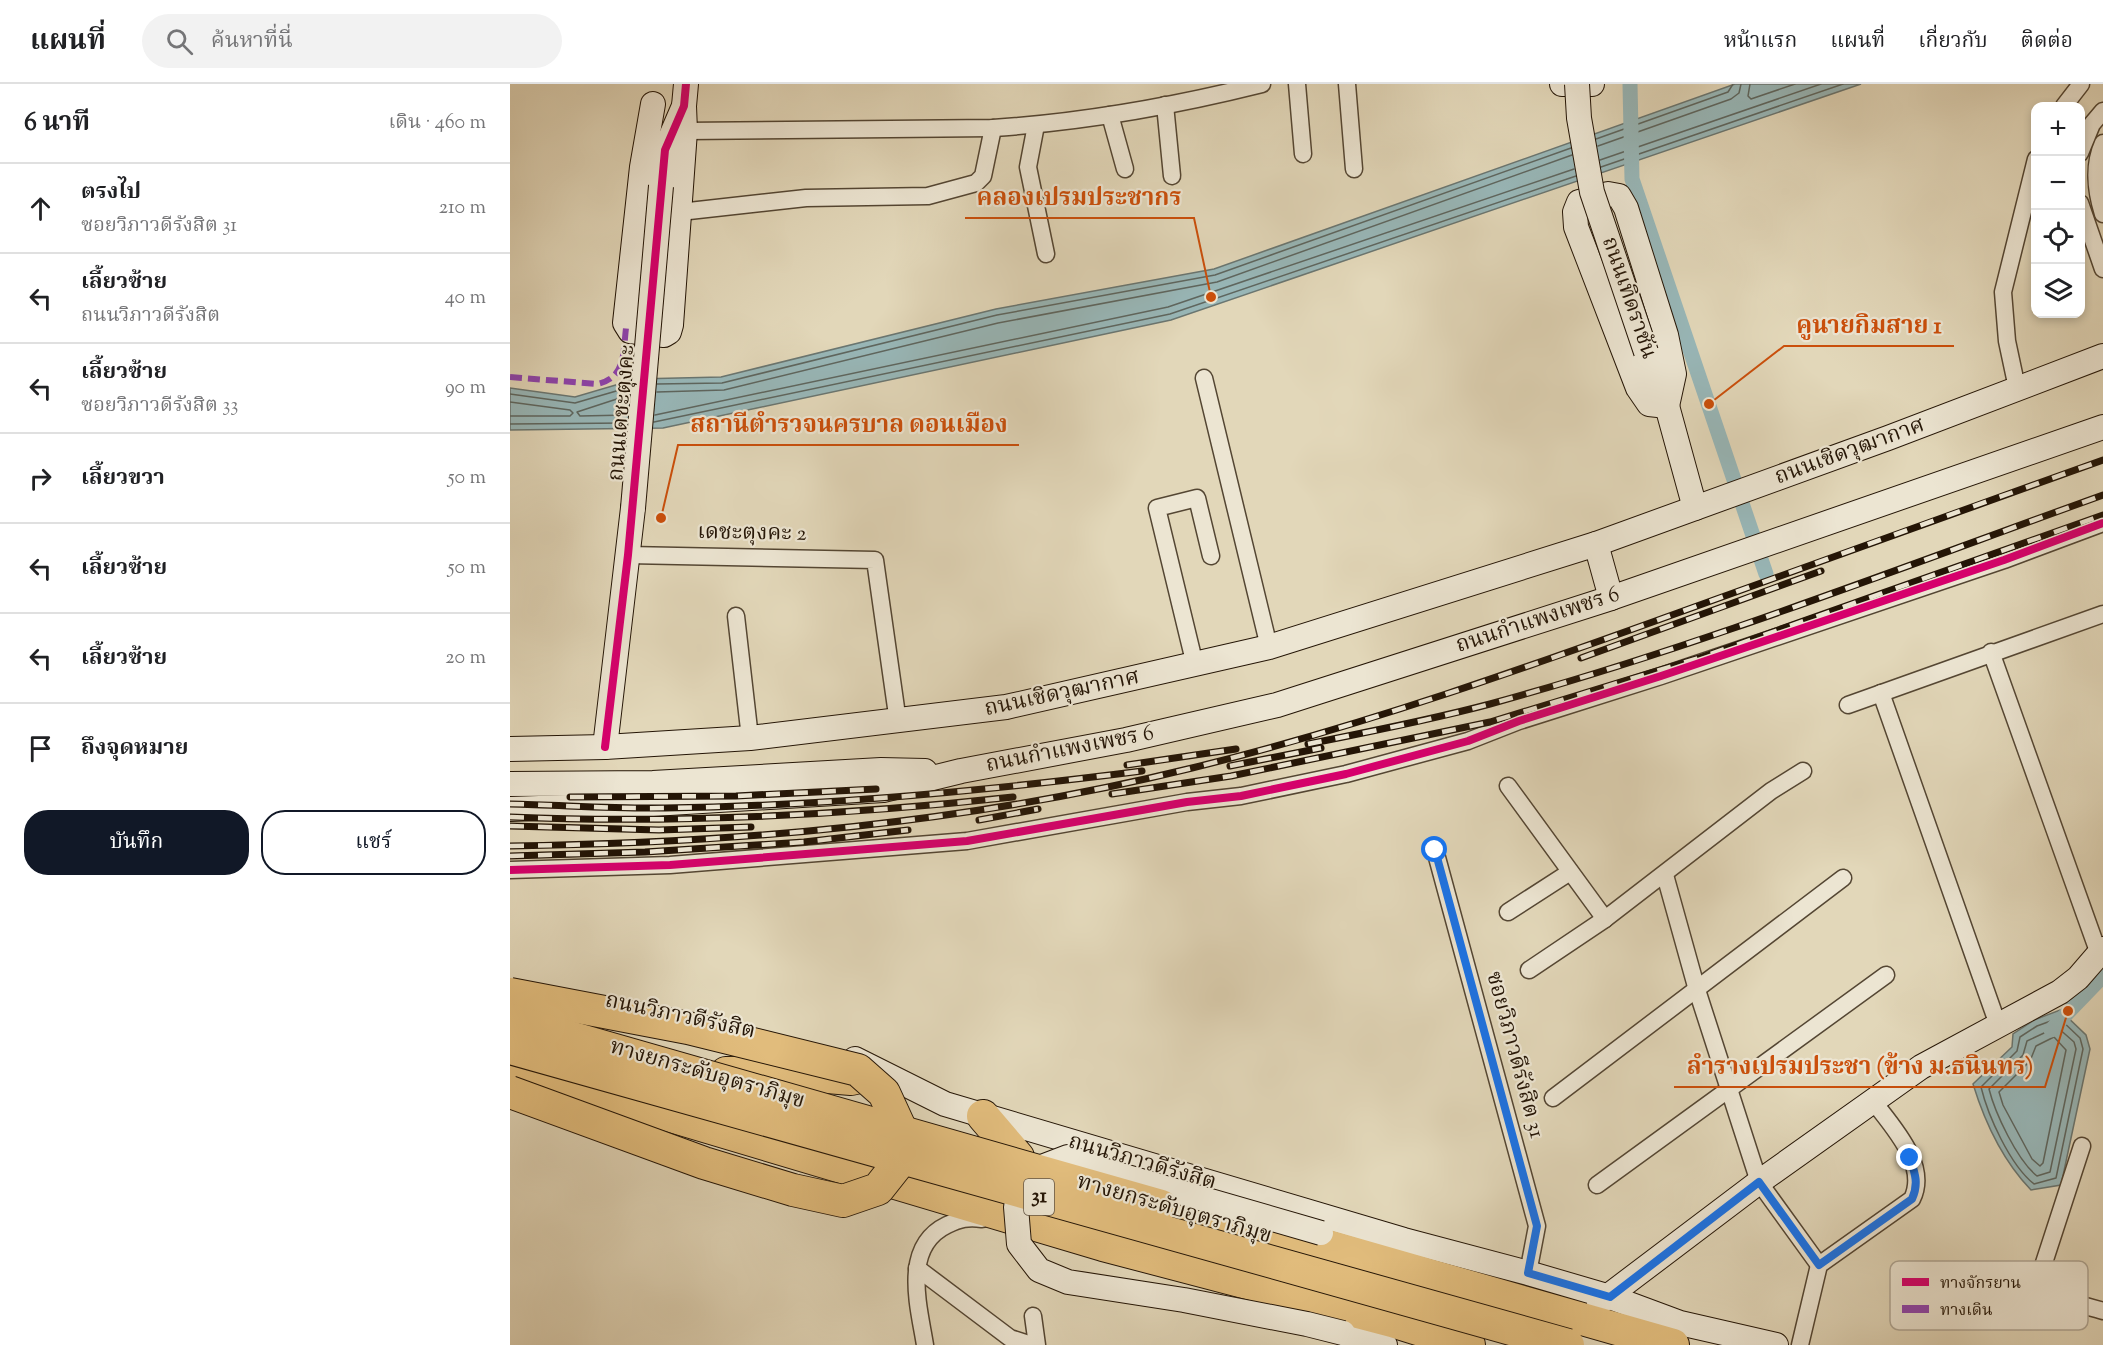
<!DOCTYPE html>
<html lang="th">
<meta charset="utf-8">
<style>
:root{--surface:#fff;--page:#f2f2f2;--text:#202124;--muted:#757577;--line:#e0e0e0;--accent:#111827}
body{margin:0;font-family:"Sorts Mill Goudy","Noto Serif Thai",serif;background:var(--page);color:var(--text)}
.controls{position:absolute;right:18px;top:18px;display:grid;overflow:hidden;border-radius:12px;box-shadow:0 3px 9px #0003}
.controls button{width:54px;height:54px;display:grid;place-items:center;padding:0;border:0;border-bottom:2px solid var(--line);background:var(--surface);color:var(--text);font:30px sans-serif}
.stop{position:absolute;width:18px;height:18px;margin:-14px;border:4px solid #1a73e8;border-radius:50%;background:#fff}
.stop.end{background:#1a73e8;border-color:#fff;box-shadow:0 2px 6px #0008}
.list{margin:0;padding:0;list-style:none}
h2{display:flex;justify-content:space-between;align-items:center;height:78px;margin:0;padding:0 24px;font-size:26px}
h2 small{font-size:20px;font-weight:400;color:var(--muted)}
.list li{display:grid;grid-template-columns:39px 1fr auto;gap:18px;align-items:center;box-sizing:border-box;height:90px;padding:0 24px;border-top:2px solid var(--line)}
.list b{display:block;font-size:22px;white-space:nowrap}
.list p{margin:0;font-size:20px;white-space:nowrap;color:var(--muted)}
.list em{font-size:20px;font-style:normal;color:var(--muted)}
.actions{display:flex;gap:12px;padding:18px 24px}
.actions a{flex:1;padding:14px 0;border:2px solid var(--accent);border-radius:24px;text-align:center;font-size:21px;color:var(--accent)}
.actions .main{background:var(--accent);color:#fff}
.icon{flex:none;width:33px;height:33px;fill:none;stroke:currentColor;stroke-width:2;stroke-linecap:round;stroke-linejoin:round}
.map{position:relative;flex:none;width:1593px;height:1261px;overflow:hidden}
header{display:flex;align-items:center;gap:36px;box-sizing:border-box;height:84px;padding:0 30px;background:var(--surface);border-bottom:2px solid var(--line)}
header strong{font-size:28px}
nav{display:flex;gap:33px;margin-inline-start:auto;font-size:21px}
.search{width:420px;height:54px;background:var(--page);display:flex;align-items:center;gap:15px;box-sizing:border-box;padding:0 21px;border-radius:33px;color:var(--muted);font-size:22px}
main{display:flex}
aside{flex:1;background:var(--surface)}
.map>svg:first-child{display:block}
.water{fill:#98b7b8;stroke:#6a7671;stroke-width:1.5}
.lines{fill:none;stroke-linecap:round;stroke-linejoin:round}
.shore{stroke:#5e665f;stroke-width:1.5}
.canal{stroke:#98b7b8;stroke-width:15}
.street-casing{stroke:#544633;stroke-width:19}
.secondary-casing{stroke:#241506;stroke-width:26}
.highway-casing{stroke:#241506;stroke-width:34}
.street{stroke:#ece5d2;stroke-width:16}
.secondary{stroke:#ece5d2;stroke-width:24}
.highway{stroke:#e1bc7c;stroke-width:32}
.rail-casing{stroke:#241506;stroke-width:7}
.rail{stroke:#ece5d2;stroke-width:4.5;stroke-dasharray:14;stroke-linecap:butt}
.secondary-bridge-casing{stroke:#241506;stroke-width:26;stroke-linecap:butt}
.highway-bridge-casing{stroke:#241506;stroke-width:34;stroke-linecap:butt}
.secondary-bridge{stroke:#ece5d2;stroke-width:24}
.highway-bridge{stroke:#e1bc7c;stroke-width:32}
.quiet{stroke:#8e44ad;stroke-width:6;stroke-dasharray:12 6;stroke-linecap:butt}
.cycleway-casing{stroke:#ece5d2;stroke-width:11}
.cycleway{stroke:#d6006c;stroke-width:8}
.route{stroke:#1a73e8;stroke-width:8}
.labels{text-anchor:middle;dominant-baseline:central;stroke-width:4.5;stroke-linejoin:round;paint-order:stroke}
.shield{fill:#ece5d2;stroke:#605343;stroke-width:1.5}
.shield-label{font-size:21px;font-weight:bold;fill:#241506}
.street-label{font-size:22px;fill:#241506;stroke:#ece5d2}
.key{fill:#ece5d2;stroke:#b0a795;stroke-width:1.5}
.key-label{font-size:16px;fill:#241506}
.leader{fill:none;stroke:#cb4f0b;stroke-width:2}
.callout-dot{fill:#cb4f0b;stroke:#ece5d2;stroke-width:2}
.callout-label{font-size:24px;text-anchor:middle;font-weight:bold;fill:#cb4f0b;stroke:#ece5d2;stroke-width:4.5;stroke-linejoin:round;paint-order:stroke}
</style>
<header>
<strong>แผนที่</strong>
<div class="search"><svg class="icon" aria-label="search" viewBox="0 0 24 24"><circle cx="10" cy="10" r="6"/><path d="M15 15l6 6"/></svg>ค้นหาที่นี่</div>
<nav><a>หน้าแรก</a><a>แผนที่</a><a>เกี่ยวกับ</a><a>ติดต่อ</a></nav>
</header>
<main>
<aside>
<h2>6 นาที<small>เดิน · 460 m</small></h2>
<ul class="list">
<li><svg class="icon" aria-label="ahead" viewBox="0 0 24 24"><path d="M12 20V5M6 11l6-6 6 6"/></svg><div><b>ตรงไป</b><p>ซอยวิภาวดีรังสิต 31</p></div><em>210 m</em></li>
<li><svg class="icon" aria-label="left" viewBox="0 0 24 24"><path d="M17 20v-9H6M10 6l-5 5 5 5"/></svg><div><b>เลี้ยวซ้าย</b><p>ถนนวิภาวดีรังสิต</p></div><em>40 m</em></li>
<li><svg class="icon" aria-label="left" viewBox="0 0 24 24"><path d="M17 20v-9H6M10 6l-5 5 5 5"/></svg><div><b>เลี้ยวซ้าย</b><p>ซอยวิภาวดีรังสิต 33</p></div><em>90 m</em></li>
<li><svg class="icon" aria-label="right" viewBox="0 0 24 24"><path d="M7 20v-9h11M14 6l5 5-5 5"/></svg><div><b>เลี้ยวขวา</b></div><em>50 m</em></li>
<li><svg class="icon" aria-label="left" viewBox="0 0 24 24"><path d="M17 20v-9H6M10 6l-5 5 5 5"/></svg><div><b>เลี้ยวซ้าย</b></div><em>50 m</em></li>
<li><svg class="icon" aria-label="left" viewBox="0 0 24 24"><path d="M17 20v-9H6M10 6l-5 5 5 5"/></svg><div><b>เลี้ยวซ้าย</b></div><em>20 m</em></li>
<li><svg class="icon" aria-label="arrive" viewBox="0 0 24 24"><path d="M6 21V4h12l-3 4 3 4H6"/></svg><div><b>ถึงจุดหมาย</b></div></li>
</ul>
<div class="actions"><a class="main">บันทึก</a><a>แชร์</a></div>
</aside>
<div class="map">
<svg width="1593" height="1261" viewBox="0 0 1593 1261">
<rect width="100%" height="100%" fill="#e2d7b9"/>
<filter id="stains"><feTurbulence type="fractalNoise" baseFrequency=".00333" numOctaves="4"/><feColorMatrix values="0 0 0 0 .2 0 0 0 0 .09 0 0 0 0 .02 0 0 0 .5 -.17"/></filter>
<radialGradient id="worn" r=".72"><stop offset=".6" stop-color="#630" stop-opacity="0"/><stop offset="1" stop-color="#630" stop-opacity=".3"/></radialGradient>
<g class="water">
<path d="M1225 0H1351L661 236 153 344 0 346V304L65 313 126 295 211 293 486 225 704 185Z"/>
<path d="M1550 926 1576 951 1580 965 1551 1101 1521 1106C1493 1077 1475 1039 1463 1000L1502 963 1503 950 1524 936Z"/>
</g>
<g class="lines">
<g class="shore">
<path d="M1240 0 1238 12 1241 15 1285 0"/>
<path d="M1086 55 1218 8 1223 0"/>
<path d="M1088 62 1221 15 1229 9 1231 0"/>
<path d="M1090 76 1311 0"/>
<path d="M1091 83 1333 0"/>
<path d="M147 300 212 299 487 231 705 191 1061 64"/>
<path d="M147 308 214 306 488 239 707 198 1062 71"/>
<path d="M0 310 65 319 120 303"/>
<path d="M0 318 60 326 63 329 60 332H0"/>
<path d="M118 331 70 332 67 328 119 311"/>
<path d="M145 331 658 223 1064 85"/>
<path d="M144 338 660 230 1066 92"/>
<path d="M0 340 117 339"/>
<path d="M1549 934 1570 954 1573 965 1546 1094 1524 1100C1500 1081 1478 1032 1471 1003L1507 967 1510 953 1527 942Z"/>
<path d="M1547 943 1564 958 1566 965 1540 1088 1527 1092C1507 1076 1485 1029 1479 1005L1513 971 1517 957Z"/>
<path d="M1544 953 1556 966 1533 1079 1530 1082 1522 1075 1493 1021 1489 1008 1520 977 1526 962Z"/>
</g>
<g class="canal">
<path d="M1120 0 1122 95 1256 490"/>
<path d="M1541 946 1593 892"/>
</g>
<g class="street-casing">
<g id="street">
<path d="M787 0 793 70"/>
<path d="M837 0 844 85"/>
<path d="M655 21 662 92"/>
<path d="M1554 22 1571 0"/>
<path d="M600 31 615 85"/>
<path d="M526 41 518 83 536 170"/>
<path d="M175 47 483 44C574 38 664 22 752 0"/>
<path d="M1593 59C1583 81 1586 108 1593 130"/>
<path d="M1570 69 1582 40 1593 27"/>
<path d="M1570 119 1593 185"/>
<path d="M170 128 296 114 418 112 466 99 473 92 483 44"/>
<path d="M694 294 759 563"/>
<path d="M1507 304 1497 257 1493 208 1526 75"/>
<path d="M118 471 365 476 388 638"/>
<path d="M226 532 240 654"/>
<path d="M1481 568 1589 870"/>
<path d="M685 581 647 424 687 414 701 472"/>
<path d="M1371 609 1488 941"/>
<path d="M1338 621 1593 530"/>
<path d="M998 702 1095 835"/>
<path d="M925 766 1027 1142 1018 1189"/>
<path d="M0 786 160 781 457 757 677 718 731 712 836 690 958 657 1009 637 1151 592 1494 476 1593 439"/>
<path d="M1155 791 1187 906 1249 1098 1309 1181"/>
<path d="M998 828 1060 788"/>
<path d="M1019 886 1095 835 1261 707 1293 687"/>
<path d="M1043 1014 1333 794"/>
<path d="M1572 1062 1531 1188C1536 1217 1569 1219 1593 1227"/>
<path d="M1087 1101 1376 891"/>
<path d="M407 1184 500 1254 522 1261"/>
<path d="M523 1232 527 1261"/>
<path d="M415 1261C409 1223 391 1163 437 1141 450 1135 457 1133 472 1135"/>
<path d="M1290 1261 1309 1181 1402 1115C1419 1081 1382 1042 1363 1017"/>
</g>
</g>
<g class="secondary-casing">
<g id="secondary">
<path d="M1052 0H1082"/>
<path d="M143 20 132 83 115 239 120 247 154 251 159 248 161 241 175 47 174 22"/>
<path d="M151 102 155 66 174 22 176 0"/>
<path d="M1098 110 1109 112 1116 124 1156 251 1164 290 1157 322 1139 320 1128 304 1066 143 1065 128 1069 118Z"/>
<path d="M1136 268 1157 322 1185 424"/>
<path d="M1086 460 1101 514"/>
<path d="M95 663 123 424"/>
<path d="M0 665 95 663 240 654 496 623 759 563 1086 460 1378 354 1593 272"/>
<path d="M0 700 143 699 371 686 415 687"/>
<path d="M0 725 143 720 373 706 451 687 616 656 767 621 1101 514 1593 343"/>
<path d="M345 975 435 1020 894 1156 1018 1189 1100 1213 1170 1239 1266 1261"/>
<path d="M1089 1219 1249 1098 1411 983 1550 908 1568 894 1593 865"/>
<path d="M833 1249 875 1261"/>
</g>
</g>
<g class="highway-casing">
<g id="highway">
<path d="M0 984 593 1161 882 1237 959 1261"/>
<path d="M216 989 258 988 341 995 355 992"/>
<path d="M473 1032 508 1073"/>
<path d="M651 1122 791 1164"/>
<path d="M772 1149 1163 1261"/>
</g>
</g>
<use href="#street" class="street"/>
<use href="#secondary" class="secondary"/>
<use href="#highway" class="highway"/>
<g class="rail-casing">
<g id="rail">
<path d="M1071 574 1311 487"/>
<path d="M798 660C858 648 920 636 980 620 1188 563 1390 484 1593 411"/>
<path d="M617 681 726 665"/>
<path d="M720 682 811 664"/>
<path d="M602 710 721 692 980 638 1192 573 1593 431"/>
<path d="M60 713 226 712 366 705"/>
<path d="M0 720C52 721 103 725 155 724 314 722 474 707 632 687"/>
<path d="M0 733C168 740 336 731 503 713"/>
<path d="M469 736 528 725"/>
<path d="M0 742 149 746 241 743"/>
<path d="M0 762C230 759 459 739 682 684 854 642 1021 582 1187 522 1323 473 1458 424 1593 376"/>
<path d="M0 772 135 768 294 758 398 746"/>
</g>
</g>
<use href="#rail" class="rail"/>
<g class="secondary-bridge-casing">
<g id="secondary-bridge">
<path d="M1067 0 1069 34 1082 108 1136 268"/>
<path d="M123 424 151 102"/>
<path d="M811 1149 593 1086 558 1073 524 1086 506 1123 509 1160 529 1186 558 1198 674 1216 797 1240 833 1249"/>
</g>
</g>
<g class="highway-bridge-casing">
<g id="highway-bridge">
<path d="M0 910 178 944 348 986 374 1009 391 1046 387 1081 368 1105 333 1117 283 1106 194 1079 0 1008"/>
<path d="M0 936 651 1122"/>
<path d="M0 964 1058 1261"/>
</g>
</g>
<use href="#secondary-bridge" class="secondary-bridge"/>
<use href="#highway-bridge" class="highway-bridge"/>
<path class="quiet" d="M0 293 87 300C116 294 113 269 116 244"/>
<g class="cycleway-casing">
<g id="cycleway">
<path d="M95 663 118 471 155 66 174 22 176 0"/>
<path d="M0 786 160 781 457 757 677 718 731 712 836 690 958 657 1009 637 1151 592 1494 476 1593 439"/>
</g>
</g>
<use href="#cycleway" class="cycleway"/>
</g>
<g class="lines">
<path class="route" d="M925 766 1027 1142 1018 1189 1100 1213 1249 1098 1309 1181 1402 1115C1409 1100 1405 1089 1400 1074"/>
</g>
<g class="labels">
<rect class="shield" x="514" y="1095" width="30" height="36" rx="4.5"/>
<g class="shield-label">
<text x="529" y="1113">31</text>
</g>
<g class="street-label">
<text transform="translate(1118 214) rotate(71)">ถนนเทิดราชัน</text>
<text transform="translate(113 329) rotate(-85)">ถนนเดชะตุงคะ</text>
<text transform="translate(1340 368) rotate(-20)">ถนนเชิดวุฒากาศ</text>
<text transform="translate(242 450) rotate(1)">เดชะตุงคะ 2</text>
<text transform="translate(1028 537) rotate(-18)">ถนนกำแพงเพชร 6</text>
<text transform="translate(552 610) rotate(-12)">ถนนเชิดวุฒากาศ</text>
<text transform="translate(560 666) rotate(-11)">ถนนกำแพงเพชร 6</text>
<text transform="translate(170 933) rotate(12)">ถนนวิภาวดีรังสิต</text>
<text transform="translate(1004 971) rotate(75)">ซอยวิภาวดีรังสิต 31</text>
<text transform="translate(197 991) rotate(16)">ทางยกระดับอุตราภิมุข</text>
<text transform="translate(632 1079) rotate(16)">ถนนวิภาวดีรังสิต</text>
<text transform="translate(664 1126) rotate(16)">ทางยกระดับอุตราภิมุข</text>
</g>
</g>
<rect x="1380" y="1177" width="198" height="69" rx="9" class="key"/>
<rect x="1392" y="1194" width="27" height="8" fill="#d6006c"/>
<rect x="1392" y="1221" width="27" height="8" fill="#8e44ad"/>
<g class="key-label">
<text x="1430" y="1204">ทางจักรยาน</text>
<text x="1430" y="1231">ทางเดิน</text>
</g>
<path class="leader" d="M701 213L684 134H455M1199 320L1274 262H1444M151 434L168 361H509M1558 927L1535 1003H1164"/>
<g class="callout-dot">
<circle cx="701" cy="213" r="6"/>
<circle cx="1199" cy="320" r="6"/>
<circle cx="151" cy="434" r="6"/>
<circle cx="1558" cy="927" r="6"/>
</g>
<g class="callout-label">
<text x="569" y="121">คลองเปรมประชากร</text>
<text x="1359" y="249">คูนายกิมสาย 1</text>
<text x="339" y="348">สถานีตำรวจนครบาล ดอนเมือง</text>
<text x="1350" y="990">ลำรางเปรมประชา (ข้าง ม.ธนินทร)</text>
</g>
<rect width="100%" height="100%" filter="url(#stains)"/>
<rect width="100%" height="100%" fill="url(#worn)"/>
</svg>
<div class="controls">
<button>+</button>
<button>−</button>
<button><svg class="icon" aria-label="locate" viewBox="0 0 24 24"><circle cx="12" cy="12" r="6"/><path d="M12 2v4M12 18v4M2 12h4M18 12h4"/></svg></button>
<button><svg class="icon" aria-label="layers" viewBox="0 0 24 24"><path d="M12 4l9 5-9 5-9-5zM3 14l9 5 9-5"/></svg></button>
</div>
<div class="stop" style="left:925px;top:766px"></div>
<div class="stop end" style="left:1400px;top:1074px"></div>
</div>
</main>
